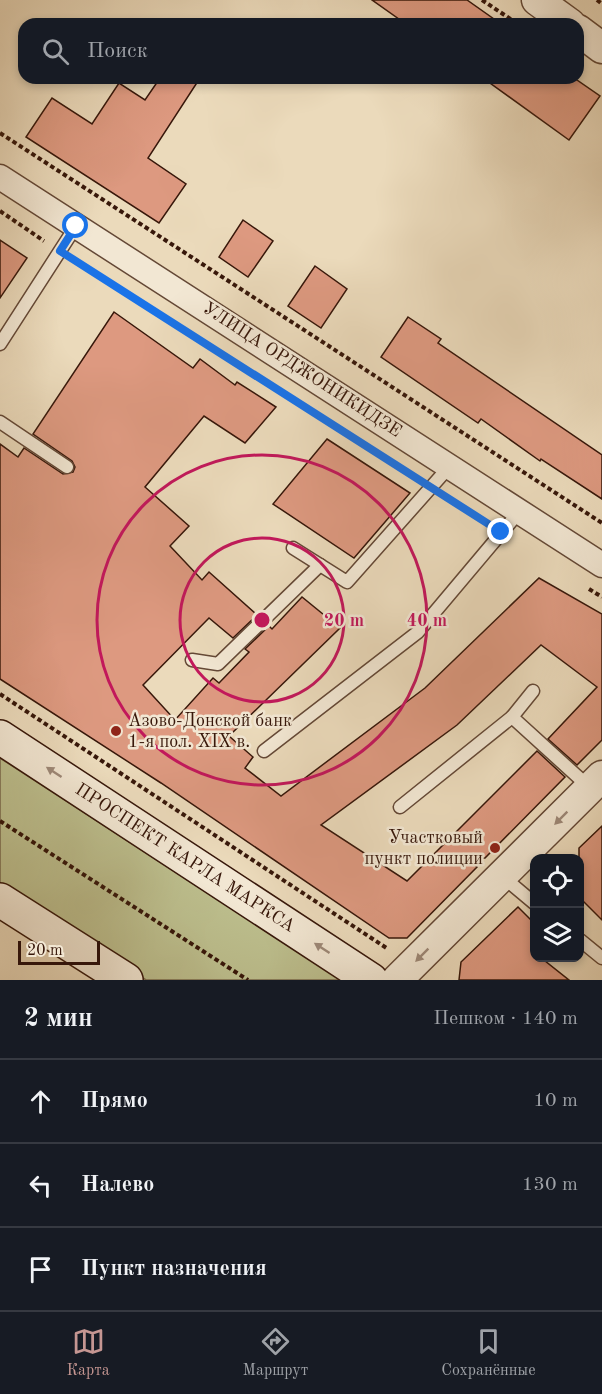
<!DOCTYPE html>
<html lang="ru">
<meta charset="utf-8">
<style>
:root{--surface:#171b24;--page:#242831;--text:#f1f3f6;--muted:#9ea1a6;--line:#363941;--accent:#c59692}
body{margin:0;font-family:"Old Standard TT",serif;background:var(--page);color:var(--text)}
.controls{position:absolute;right:18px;bottom:18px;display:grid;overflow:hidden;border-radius:12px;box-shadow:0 3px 9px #0003}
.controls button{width:54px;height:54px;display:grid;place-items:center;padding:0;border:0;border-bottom:2px solid var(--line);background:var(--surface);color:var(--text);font:30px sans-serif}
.scale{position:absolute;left:18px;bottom:15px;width:82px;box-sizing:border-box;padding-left:6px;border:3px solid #37170a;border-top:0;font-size:16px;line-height:21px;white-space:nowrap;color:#37170a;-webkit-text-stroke:4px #f2e7d3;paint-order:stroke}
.stop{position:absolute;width:18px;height:18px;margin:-14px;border:4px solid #1a73e8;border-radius:50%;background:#fff}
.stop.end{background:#1a73e8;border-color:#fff;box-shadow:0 2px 6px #0008}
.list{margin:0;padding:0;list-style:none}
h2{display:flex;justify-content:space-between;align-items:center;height:78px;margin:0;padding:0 24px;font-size:26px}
h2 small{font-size:20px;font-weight:400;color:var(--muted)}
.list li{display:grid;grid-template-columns:39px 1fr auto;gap:18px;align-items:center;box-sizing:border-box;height:84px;padding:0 24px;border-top:2px solid var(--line)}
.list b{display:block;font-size:22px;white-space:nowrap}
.list em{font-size:20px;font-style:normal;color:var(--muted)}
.icon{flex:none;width:33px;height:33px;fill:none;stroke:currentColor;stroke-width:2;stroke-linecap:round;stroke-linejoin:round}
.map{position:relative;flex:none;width:602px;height:980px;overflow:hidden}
.search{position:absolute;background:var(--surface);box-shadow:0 3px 9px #0003;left:18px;right:18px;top:18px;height:66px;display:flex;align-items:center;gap:15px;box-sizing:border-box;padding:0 21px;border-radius:18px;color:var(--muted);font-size:22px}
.sheet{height:330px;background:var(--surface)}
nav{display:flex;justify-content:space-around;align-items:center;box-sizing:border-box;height:84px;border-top:2px solid var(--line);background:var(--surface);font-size:16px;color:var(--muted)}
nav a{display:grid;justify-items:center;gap:3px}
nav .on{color:var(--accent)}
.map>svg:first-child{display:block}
.green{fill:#bcbe8d;stroke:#7a6a4c;stroke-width:1.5}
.building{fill:#dd9980;stroke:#37170a;stroke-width:1.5}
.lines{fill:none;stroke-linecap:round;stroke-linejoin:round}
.service-casing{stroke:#644836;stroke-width:15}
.minor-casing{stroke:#644836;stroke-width:27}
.tertiary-casing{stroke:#644836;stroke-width:33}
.secondary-casing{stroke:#37170a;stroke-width:36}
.path{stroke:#37170a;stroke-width:4;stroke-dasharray:4.5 3;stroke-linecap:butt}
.service{stroke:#f2e7d3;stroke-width:12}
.minor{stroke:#f2e7d3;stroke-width:24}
.tertiary{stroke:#f2e7d3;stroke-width:30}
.secondary{stroke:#f2e7d3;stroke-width:33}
.oneway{fill:#9e8979}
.route{stroke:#1a73e8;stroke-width:8}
.ring{fill:none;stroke:#c2185b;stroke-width:3}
.poi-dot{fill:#8f2418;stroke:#f2e7d3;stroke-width:2}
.labels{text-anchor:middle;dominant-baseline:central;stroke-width:5;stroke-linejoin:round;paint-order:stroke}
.street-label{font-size:18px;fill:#37170a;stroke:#f2e7d3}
.poi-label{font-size:18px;fill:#37170a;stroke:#f2e7d3;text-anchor:start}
.centre{fill:#c2185b;stroke:#f2e7d3;stroke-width:3}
.ring-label{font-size:18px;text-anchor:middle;font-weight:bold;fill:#c2185b;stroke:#f2e7d3;stroke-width:5;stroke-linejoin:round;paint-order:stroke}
</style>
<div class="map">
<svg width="602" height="980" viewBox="0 0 602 980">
<rect width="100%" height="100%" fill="#ebdabb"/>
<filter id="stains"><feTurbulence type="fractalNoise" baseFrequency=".00333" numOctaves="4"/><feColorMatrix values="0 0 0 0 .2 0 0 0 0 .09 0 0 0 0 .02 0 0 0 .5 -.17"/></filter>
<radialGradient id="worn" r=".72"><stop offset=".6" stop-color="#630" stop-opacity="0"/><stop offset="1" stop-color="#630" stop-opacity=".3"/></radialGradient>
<path class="green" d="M0 758 340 979 339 980H146L0 885Z"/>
<g class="building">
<path d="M372 0H467L501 24H406Z"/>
<path d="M160 78H200L148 158 186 184 159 223 26 137 52 98 92 124 119 83 145 100Z"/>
<path d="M483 78H574L600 96 569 140Z"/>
<path d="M243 220 273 241 248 277 219 257Z"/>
<path d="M0 240 27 258 0 298Z"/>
<path d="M315 266 347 289 321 328 288 306Z"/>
<path d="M114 312 193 368 200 359 235 385 237 382 276 407 245 443 204 416 145 487 189 526 170 546 202 580 209 572 257 615 233 638 209 618 143 685 175 720 213 678 219 683 249 652 245 649 269 626 272 629 302 597 340 628 229 736 253 757 245 768 281 796 425 688 539 578 602 614V740L577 765 548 739 597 687 541 645 457 725 321 825 407 881 537 751 565 777 485 858H467L477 867 407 938H389L161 783 0 679V444L18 457 24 448 63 474 73 472 75 467 72 461 33 434Z"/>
<path d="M408 317 441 339 438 343 602 455V499L541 459 540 461 481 419 478 423 381 357Z"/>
<path d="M327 439 410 493 354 558 273 504Z"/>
<path d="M602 826V920L579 897V848Z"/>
<path d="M518 907 534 923V957H540L569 980H459L461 962Z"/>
</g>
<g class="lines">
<g class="service-casing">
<g id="service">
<path d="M0 344 76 226"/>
<path d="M0 422 67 467"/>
<path d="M293 548 347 582 449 467"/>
<path d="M192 660 218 664 320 565"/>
<path d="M533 691 512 717 589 787"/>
<path d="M264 751 418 632 519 512"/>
<path d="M400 807 512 717"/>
<path d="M502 876 534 903"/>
<path d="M580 940 602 958"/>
</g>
</g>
<g class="minor-casing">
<path id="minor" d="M0 177 602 565"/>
</g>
<g class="tertiary-casing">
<g id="tertiary">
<path d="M537 0 570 24"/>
<path d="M578 30 602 48"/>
<path d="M397 980 602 776"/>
</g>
</g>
<g class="secondary-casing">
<g id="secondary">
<path d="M0 737 371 980"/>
<path d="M0 900 126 980"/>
</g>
</g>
<g class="path">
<path d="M482 0 518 24"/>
<path d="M597 0 602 4"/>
<path d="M0 133 602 523"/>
<path d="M0 211 44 241"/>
<path d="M76 261 413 477"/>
<path d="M589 589 602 597"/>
<path d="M0 694 388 949"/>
<path d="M0 821 248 980"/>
</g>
<use href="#service" class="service"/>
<use href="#minor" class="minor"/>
<use href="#tertiary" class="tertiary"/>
<use href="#secondary" class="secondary"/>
</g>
<defs><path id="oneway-solid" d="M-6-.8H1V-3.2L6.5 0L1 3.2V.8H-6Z" transform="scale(1.5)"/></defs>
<g class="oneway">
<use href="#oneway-solid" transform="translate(54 772) rotate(-147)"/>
<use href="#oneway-solid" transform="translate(561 818) rotate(135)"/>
<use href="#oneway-solid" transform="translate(322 948) rotate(-147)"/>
<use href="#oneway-solid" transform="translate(422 955) rotate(135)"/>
</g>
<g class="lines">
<path class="route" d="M76 226 60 251 501 532"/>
</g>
<g class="ring">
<circle cx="262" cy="620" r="82"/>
<circle cx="262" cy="620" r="165"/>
</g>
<g class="poi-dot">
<circle cx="116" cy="731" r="6"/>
<circle cx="495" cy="848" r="6"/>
</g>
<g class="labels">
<g class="street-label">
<text transform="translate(302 370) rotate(33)">УЛИЦА ОРДЖОНИКИДЗЕ</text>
<text transform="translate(185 858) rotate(33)">ПРОСПЕКТ КАРЛА МАРКСА</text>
</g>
<g class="poi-label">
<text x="128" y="721">Азово-Донской банк<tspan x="128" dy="21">1-я пол. XIX в.</tspan></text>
<text x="483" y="838" text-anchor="end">Участковый<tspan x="483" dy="21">пункт полиции</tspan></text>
</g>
</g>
<circle cx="262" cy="620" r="9" class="centre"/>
<g class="ring-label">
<text x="344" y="626">20 m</text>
<text x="427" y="626">40 m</text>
</g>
<rect width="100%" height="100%" filter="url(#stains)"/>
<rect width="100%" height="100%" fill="url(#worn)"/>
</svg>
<div class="controls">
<button><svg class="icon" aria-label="locate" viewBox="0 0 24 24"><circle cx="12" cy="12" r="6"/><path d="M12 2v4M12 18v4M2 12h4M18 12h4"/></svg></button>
<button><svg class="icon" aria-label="layers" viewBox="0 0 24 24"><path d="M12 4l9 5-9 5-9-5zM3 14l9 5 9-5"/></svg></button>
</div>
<div class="scale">20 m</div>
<div class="stop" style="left:76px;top:226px"></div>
<div class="stop end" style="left:501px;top:532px"></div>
<div class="search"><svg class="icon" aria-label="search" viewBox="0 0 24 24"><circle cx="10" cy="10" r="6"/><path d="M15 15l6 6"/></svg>Поиск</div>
</div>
<section class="sheet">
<h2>2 мин<small>Пешком · 140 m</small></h2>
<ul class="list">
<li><svg class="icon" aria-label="ahead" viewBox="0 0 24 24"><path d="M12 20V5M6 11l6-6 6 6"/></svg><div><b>Прямо</b></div><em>10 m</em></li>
<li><svg class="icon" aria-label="left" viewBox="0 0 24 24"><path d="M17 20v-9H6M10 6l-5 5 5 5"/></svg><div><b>Налево</b></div><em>130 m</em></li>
<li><svg class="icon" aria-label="arrive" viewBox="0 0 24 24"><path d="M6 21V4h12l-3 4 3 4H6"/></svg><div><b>Пункт назначения</b></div></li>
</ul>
</section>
<nav>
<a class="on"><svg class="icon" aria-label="map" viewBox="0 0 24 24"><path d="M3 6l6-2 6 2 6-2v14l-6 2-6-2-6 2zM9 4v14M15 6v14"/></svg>Карта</a>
<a><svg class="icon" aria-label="directions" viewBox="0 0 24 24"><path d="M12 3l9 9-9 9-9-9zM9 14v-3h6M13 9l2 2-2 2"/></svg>Маршрут</a>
<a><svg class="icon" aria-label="saved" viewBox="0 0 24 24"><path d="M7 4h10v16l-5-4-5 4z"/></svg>Сохранённые</a>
</nav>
